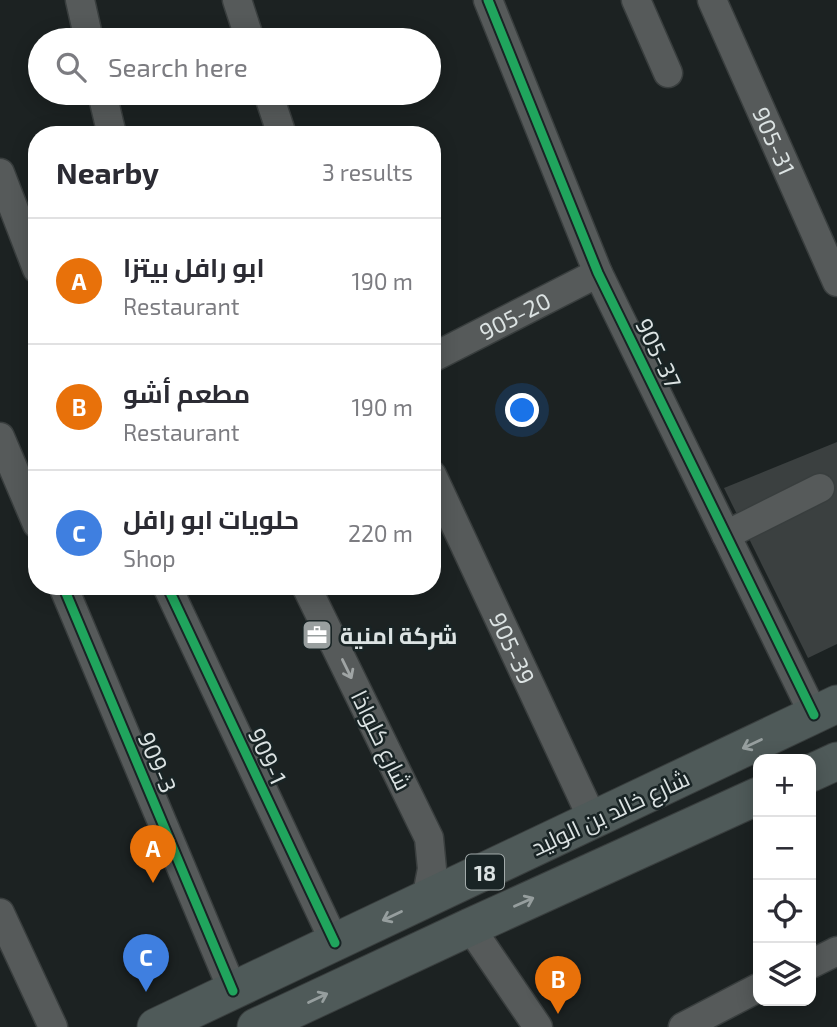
<!DOCTYPE html>
<meta charset="utf-8">
<style>
:root{--surface:#fff;--page:#f7f7f7;--text:#2b2b33;--muted:#7c7c81;--line:#e1e1e2;--accent:#5c5f64}
body{margin:0;font-family:"Exo 2",Cairo,sans-serif;background:var(--page);color:var(--text)}
.controls{position:absolute;right:21px;bottom:21px;display:grid;overflow:hidden;border-radius:14px;box-shadow:0 4px 18px #0003}
.controls button{width:63px;height:63px;display:grid;place-items:center;padding:0;border:0;border-bottom:2px solid var(--line);background:var(--surface);color:var(--text);font:35px sans-serif}
.you{position:absolute;left:523px;top:411px;width:24px;height:24px;margin:-18px;border:5px solid #fff;border-radius:50%;background:#1a73e8;box-shadow:0 0 0 10px #1a73e833}
.badge{display:grid;place-items:center;width:46px;height:46px;border-radius:50%;background:var(--accent);color:#fff;font-size:23px;font-weight:700}
.pin{position:absolute;translate:-50% -58px;filter:drop-shadow(0 2px 4px #0008)}
.pin::after{content:'';position:absolute;top:37px;width:24px;height:21px;background:inherit;clip-path:polygon(0 0,100% 0,50% 100%)}
.list{margin:0;padding:0;list-style:none}
h2{display:flex;justify-content:space-between;align-items:center;height:91px;margin:0;padding:0 28px;font-size:30px}
h2 small{font-size:23px;font-weight:400;color:var(--muted)}
.list li{display:grid;grid-template-columns:46px 1fr auto;gap:21px;align-items:center;box-sizing:border-box;height:126px;padding:0 28px;border-top:2px solid var(--line)}
.list b{display:block;font-size:26px;white-space:nowrap}
.list p{margin:0;font-size:23px;white-space:nowrap;color:var(--muted)}
.list em{font-size:23px;font-style:normal;color:var(--muted)}
.icon{flex:none;width:38px;height:38px;fill:none;stroke:currentColor;stroke-width:2;stroke-linecap:round;stroke-linejoin:round}
.map{position:relative;flex:none;width:837px;height:1027px;overflow:hidden}
.search{position:absolute;background:var(--surface);box-shadow:0 4px 18px #0003;left:28px;top:28px;width:413px;height:77px;display:flex;align-items:center;gap:18px;box-sizing:border-box;padding:0 24px;border-radius:38px;color:var(--muted);font-size:26px}
.panel{position:absolute;background:var(--surface);box-shadow:0 4px 18px #0003;left:28px;top:126px;width:413px;height:469px;border-radius:28px}
.map>svg:first-child{display:block}
.building{fill:#3b4040}
.lines{fill:none;stroke-linecap:round;stroke-linejoin:round}
.minor-casing{stroke:#393e3e;stroke-width:31}
.major-casing{stroke:#393e3e;stroke-width:39}
.minor{stroke:#565a5a;stroke-width:28}
.major{stroke:#4f5a59;stroke-width:37}
.cycleway-casing{stroke:#192425;stroke-width:13}
.cycleway{stroke:#20a55d;stroke-width:9}
.oneway{stroke:#a0a5a5}
.oneway2{stroke:#969e9e}
.labels{text-anchor:middle;dominant-baseline:central;stroke-width:5;stroke-linejoin:round;paint-order:stroke}
.shield{fill:#192425;stroke:#a2aaaa;stroke-width:2}
.shield-label{font-size:21px;font-weight:bold;fill:#dce3e3}
.street-label{font-size:23px;fill:#dce3e3;stroke:#192425}
.poi-label{font-size:23px;font-weight:bold;fill:#dce3e3;stroke:#192425;text-anchor:start}
</style>
<div class="map">
<svg width="837" height="1027" viewBox="0 0 837 1027">
<rect width="100%" height="100%" fill="#1c2222"/>
<path class="building" d="M837 442V644L808 658 724 488Z"/>
<g class="lines">
<g class="minor-casing">
<g id="minor">
<path d="M80 0 89 40"/>
<path d="M237 0 250 40"/>
<path d="M488 0 598 273 814 715"/>
<path d="M636 0 668 73"/>
<path id="s1" d="M712 0 837 282"/>
<path d="M102 93 112 135"/>
<path d="M268 93 282 135"/>
<path d="M0 173 37 269"/>
<path id="s2" d="M432 358 598 273"/>
<path d="M0 437 37 524"/>
<path id="s3" d="M432 475 593 820"/>
<path d="M726 535 820 488"/>
<path d="M63 586 233 991"/>
<path d="M167 586 335 943"/>
<path d="M306 586 429 838 432 869 426 900"/>
<path d="M0 913 53 1027"/>
<path d="M470 927 538 1027"/>
<path d="M811 964 837 951"/>
<path d="M683 1027 758 988"/>
</g>
</g>
<g class="major-casing">
<g id="major">
<path d="M811 773 837 761"/>
<path d="M156 1027 837 704"/>
<path d="M256 1027 470 927 758 796"/>
</g>
</g>
<use href="#minor" class="minor"/>
<use href="#major" class="major"/>
<g class="cycleway-casing">
<g id="cycleway">
<path d="M488 0 598 273 814 715"/>
<path d="M63 586 233 991"/>
<path d="M167 586 335 943"/>
</g>
</g>
<use href="#cycleway" class="cycleway"/>
</g>
<defs><path id="oneway-shaft" d="M-6 0H5M1.5-3L5.5 0L1.5 3" fill="none" stroke-width="1.6" stroke-linecap="round" stroke-linejoin="round" transform="scale(1.75)"/></defs>
<use class="oneway" href="#oneway-shaft" transform="translate(347 669) rotate(64)"/>
<g class="oneway2">
<use href="#oneway-shaft" transform="translate(752 744) rotate(155)"/>
<use href="#oneway-shaft" transform="translate(524 902) rotate(-24)"/>
<use href="#oneway-shaft" transform="translate(392 916) rotate(155)"/>
<use href="#oneway-shaft" transform="translate(318 998) rotate(-25)"/>
</g>
<defs>
<g id="office-square" transform="scale(1.575)"><rect x="-9" y="-9" width="18" height="18" rx="4" fill="#999f9f" stroke="#192425"/><path d="M-6-3h4V-5.5h4V-3h4V5H-6ZM-1-4.5V-3h2v-1.5ZM-6 0V1H6V0Z" fill="#fff"/></g>
</defs>
<g fill-rule="evenodd">
<use href="#office-square" x="317" y="635"/>
</g>
<g class="labels">
<rect class="shield" x="466" y="854.5" width="38" height="35" rx="5"/>
<g class="shield-label">
<text x="485" y="872">18</text>
</g>
<g class="street-label">
<text stroke="none"><textPath href="#s1" startOffset="154">905-31</textPath></text>
<text stroke="none"><textPath href="#s2" startOffset="93">905-20</textPath></text>
<text transform="translate(659 353) rotate(64)">905-37</text>
<text stroke="none"><textPath href="#s3" startOffset="191">905-39</textPath></text>
<text transform="translate(382 740) rotate(64)">شارع كلواذا</text>
<text transform="translate(268 756) rotate(65)">909-1</text>
<text transform="translate(158 762) rotate(67)">909-3</text>
<text transform="translate(610 812) rotate(-25)">شارع خالد بن الوليد</text>
</g>
<g class="poi-label">
<text x="340" y="635">شركة امنية</text>
</g>
</g>
</svg>
<div class="controls">
<button>+</button>
<button>−</button>
<button><svg class="icon" aria-label="locate" viewBox="0 0 24 24"><circle cx="12" cy="12" r="6"/><path d="M12 2v4M12 18v4M2 12h4M18 12h4"/></svg></button>
<button><svg class="icon" aria-label="layers" viewBox="0 0 24 24"><path d="M12 4l9 5-9 5-9-5zM3 14l9 5 9-5"/></svg></button>
</div>
<div class="you"></div>
<div class="pin badge" style="left:153px;top:883px;background:#e8710a">A</div>
<div class="pin badge" style="left:558px;top:1014px;background:#e8710a">B</div>
<div class="pin badge" style="left:146px;top:992px;background:#3f7fe0">C</div>
<div class="search"><svg class="icon" aria-label="search" viewBox="0 0 24 24"><circle cx="10" cy="10" r="6"/><path d="M15 15l6 6"/></svg>Search here</div>
<section class="panel">
<h2>Nearby<small>3 results</small></h2>
<ul class="list">
<li><span class="badge" style="background:#e8710a">A</span><div><b>ابو رافل بيتزا</b><p>Restaurant</p></div><em>190 m</em></li>
<li><span class="badge" style="background:#e8710a">B</span><div><b>مطعم أشو</b><p>Restaurant</p></div><em>190 m</em></li>
<li><span class="badge" style="background:#3f7fe0">C</span><div><b>حلويات ابو رافل</b><p>Shop</p></div><em>220 m</em></li>
</ul>
</section>
</div>
